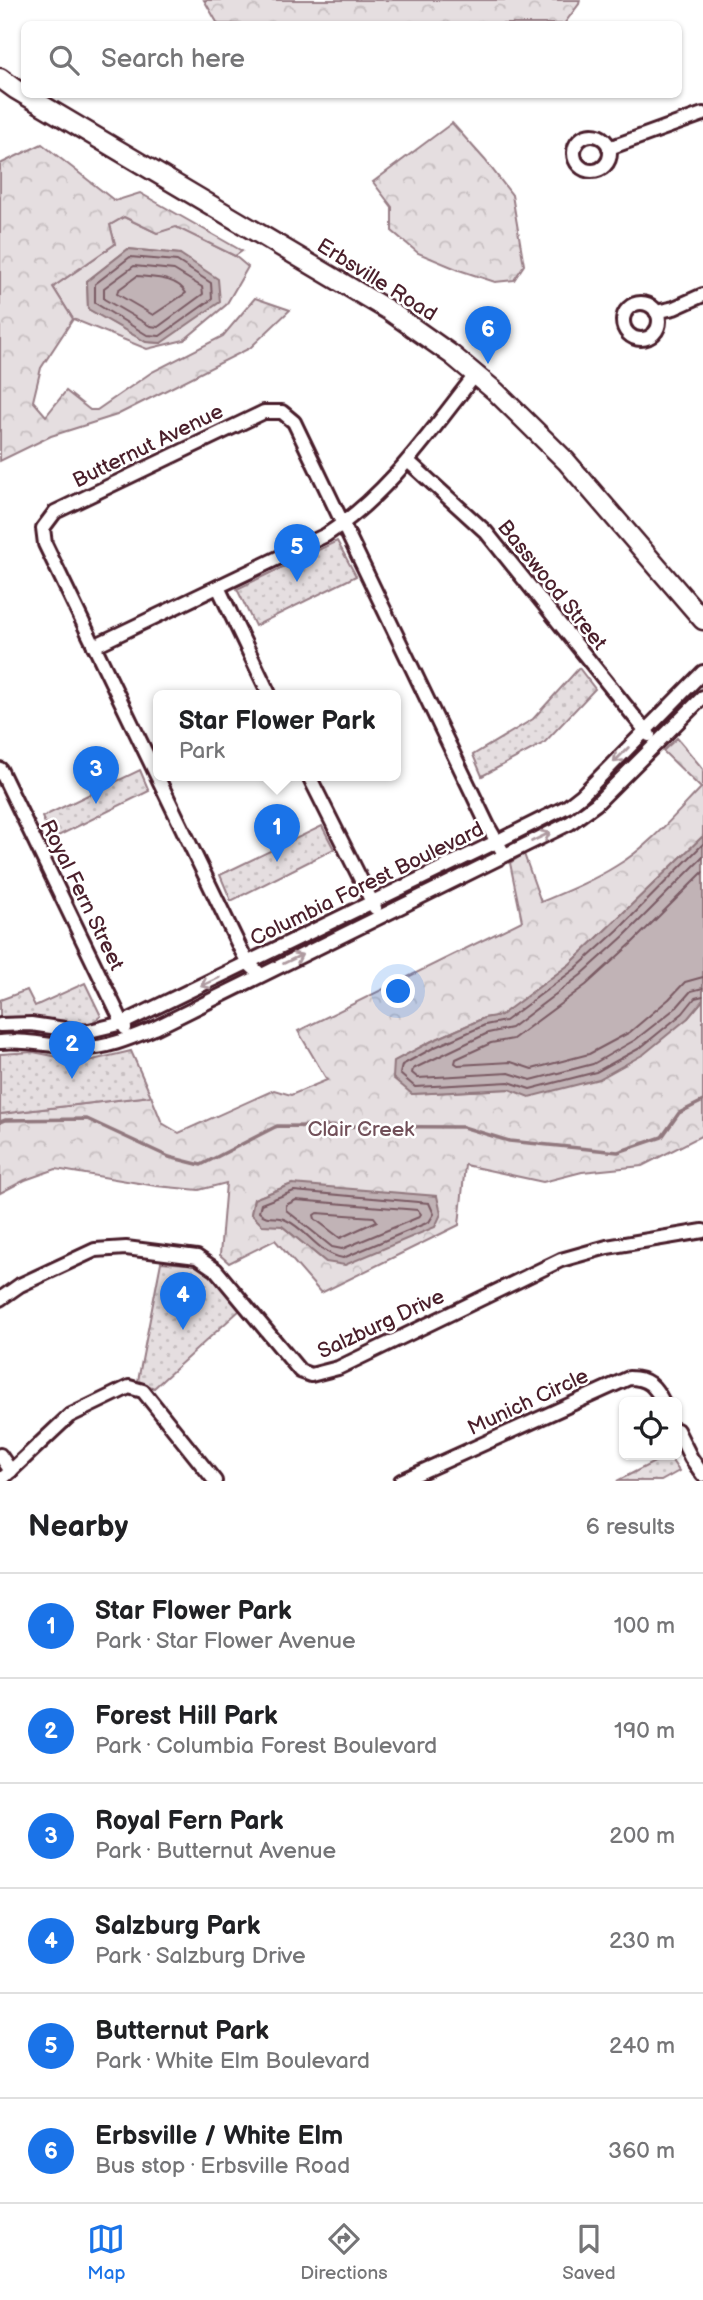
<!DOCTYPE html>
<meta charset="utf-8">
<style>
:root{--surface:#fff;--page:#f6f6f6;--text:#202124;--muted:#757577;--line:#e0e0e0;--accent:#1a73e8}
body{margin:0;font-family:"Balsamiq Sans",sans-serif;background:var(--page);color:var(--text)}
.controls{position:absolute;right:21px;bottom:21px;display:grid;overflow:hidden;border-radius:10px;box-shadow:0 2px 5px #0004}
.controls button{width:63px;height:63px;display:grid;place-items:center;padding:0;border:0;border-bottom:2px solid var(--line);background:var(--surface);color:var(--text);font:35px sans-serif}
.you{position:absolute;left:399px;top:992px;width:24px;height:24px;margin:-18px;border:5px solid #fff;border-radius:50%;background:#1a73e8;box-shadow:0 0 0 10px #1a73e833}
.badge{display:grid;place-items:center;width:46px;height:46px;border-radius:50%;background:var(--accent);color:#fff;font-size:23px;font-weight:700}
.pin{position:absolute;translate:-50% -58px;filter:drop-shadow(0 2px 4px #0008)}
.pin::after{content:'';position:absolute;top:37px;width:24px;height:21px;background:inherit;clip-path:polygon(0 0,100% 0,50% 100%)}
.popup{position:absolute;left:153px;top:690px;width:248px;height:91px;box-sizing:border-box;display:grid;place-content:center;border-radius:10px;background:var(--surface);filter:drop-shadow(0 2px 5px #0005);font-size:23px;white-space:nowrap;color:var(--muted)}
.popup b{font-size:26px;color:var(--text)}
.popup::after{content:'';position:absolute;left:50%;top:100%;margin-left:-14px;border:14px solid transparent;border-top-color:var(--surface)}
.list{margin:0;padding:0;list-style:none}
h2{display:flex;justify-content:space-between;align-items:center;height:91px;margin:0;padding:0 28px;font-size:30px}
h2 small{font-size:23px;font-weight:400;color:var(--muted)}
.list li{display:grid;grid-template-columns:46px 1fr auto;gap:21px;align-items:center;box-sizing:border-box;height:105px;padding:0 28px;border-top:2px solid var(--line)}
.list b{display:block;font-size:26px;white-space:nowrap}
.list p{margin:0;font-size:23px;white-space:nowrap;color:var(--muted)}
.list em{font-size:23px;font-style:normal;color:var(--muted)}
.icon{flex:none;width:38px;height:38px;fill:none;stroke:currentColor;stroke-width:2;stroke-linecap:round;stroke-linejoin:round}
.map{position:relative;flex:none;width:703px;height:1481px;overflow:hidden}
.search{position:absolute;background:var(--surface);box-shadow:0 2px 5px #0004;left:21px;right:21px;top:21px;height:77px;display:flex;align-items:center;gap:18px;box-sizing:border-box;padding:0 24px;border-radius:10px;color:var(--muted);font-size:26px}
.sheet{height:721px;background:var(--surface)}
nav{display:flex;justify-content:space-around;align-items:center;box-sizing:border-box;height:98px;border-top:2px solid var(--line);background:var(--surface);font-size:19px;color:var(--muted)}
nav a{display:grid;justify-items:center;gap:4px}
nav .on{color:var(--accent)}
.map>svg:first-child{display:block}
.green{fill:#e5dee0;stroke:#987e86;stroke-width:2;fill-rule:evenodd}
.forest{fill:url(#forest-crowns);stroke:#987e86;stroke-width:2;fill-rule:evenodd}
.park{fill:url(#park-dots);stroke:#987e86;stroke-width:2}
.water{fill:#c1b3b6;stroke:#91787e;stroke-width:2}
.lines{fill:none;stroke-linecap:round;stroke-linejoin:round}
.shore{stroke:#7a5a63;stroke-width:2}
.stream{stroke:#91787e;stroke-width:3.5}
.minor-casing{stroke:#4a1f2b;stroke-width:18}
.secondary-casing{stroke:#4a1f2b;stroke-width:23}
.minor{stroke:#fff;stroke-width:12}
.secondary{stroke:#fff;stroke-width:18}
.oneway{stroke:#ae9aa0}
.labels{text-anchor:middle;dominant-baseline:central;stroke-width:5;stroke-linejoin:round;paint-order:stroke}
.street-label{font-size:21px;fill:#4a1f2b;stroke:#fff}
.park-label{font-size:21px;fill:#714f58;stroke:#fff}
</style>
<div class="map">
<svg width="703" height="1481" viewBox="0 0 703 1481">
<defs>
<pattern id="forest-crowns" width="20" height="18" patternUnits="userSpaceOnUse" patternTransform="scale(1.75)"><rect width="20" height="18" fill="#e5dee0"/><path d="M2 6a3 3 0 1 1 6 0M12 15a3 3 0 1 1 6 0" fill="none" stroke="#c6bec0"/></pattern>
<pattern id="park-dots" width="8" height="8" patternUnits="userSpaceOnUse" patternTransform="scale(1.75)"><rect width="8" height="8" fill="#e5dee0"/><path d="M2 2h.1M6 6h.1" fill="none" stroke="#c6bec0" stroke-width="1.8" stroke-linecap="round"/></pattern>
</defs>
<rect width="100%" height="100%" fill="#fff"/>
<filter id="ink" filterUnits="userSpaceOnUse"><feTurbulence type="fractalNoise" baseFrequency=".0143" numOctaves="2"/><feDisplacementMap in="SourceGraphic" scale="14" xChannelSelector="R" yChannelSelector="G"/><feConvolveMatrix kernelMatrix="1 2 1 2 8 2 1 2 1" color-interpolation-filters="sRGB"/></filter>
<g filter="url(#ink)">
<path class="green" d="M124 217 157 233 176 226 235 256 248 267 226 305 184 340 147 349 73 319 53 287 115 244 110 225ZM128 249 180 254 161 343 146 342 88 309 87 281Z"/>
<g class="forest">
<path d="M204 0H580L579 4 564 24H218Z"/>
<path d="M452 123 485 160 512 195 524 265 514 280 495 282 459 270 418 253 392 231V207L373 182Z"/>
<path d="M42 144 115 201 140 193 242 251 235 256 176 227 157 233 124 217 110 225 115 244 53 287 73 319 41 368 33 401 46 416 66 391 90 410H97L152 372 223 336 255 298 290 310 250 348 117 415 51 436 0 461V164Z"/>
<path d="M677 738 703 769V836L570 964 501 1016 484 1018 432 1041 395 1061 412 1094 509 1089 688 1018 703 1000V1135L642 1166 582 1172 543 1182 465 1165 459 1225 321 1293 275 1240 229 1263 220 1255 226 1183 199 1190 156 1186 56 1169 25 1180 0 1193V1114L151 1096 162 1123 179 1133 274 1090 291 1095 327 1080 298 1031 522 921 510 863 524 854 541 902C567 891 592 881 616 866 648 847 675 815 701 788L663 751ZM292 1184 326 1262 282 1226 251 1214 254 1199Z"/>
</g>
<g class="park">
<path d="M337 541 356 576 255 626 237 589Z"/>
<path d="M579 668 595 689 544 743 482 776 473 755 533 719Z"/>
<path d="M140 770 149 791 52 839 42 817Z"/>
<path d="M322 826 334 849 231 901 220 875Z"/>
<path d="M85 983 101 1016 90 1024 33 1017H0V1000L27 990 35 1006Z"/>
<path d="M131 1051 151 1096 0 1114V1054L33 1052 84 1062Z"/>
<path d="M161 1262 198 1265 207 1271 240 1310 154 1388 138 1381Z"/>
<path d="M668 1455 679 1471 661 1481H617Z"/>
</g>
<g class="water">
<path d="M128 249 180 254 218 279 220 302 161 343 146 342 88 309 87 281Z"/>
<path d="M703 836V1000L688 1018 644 1054 599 1079 529 1097 509 1089 412 1094 393 1078 394 1061 432 1041 484 1018 501 1015 570 964Z"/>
<path d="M292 1184 437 1196 441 1214 435 1227 345 1265 326 1262 282 1226 262 1225 251 1214 254 1199Z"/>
</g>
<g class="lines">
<g class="shore">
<path d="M130 257 177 261 211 283 212 299 160 336 147 335 95 303V284Z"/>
<path d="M134 266 174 270 202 287 203 294 158 327 150 326 104 299V288Z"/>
<path d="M137 276C154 278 177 277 186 293L153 315 117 294 118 290Z"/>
<path d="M703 844 618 930 575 969 505 1021 485 1025 435 1047 402 1065 400 1074 415 1087 509 1082 530 1089 596 1072 640 1048 683 1013 695 998 703 996"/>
<path d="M703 857 624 936 581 975 511 1028 488 1033 413 1069 412 1073 418 1078 509 1073 531 1080 593 1064 635 1040 677 1007 691 991 703 988"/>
<path d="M703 872 631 944 586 985 513 1039 491 1043 456 1059 455 1063 458 1065 511 1062 532 1069 589 1054 630 1032 669 999 685 982 703 977"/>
<path d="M294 1191 429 1203 434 1214 429 1222 343 1258C317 1253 308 1230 286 1220 276 1215 268 1221 259 1212L261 1204Z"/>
<path d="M296 1200 418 1210 421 1214 419 1217 342 1249 332 1247 286 1210V1205Z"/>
<path d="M317 1213 374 1217 377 1221 340 1238 315 1219 314 1215Z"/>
</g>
<path class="stream" d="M0 1122 5 1120 87 1119 169 1157 201 1165 277 1126 463 1127 509 1141 618 1152 662 1137 679 1113 703 1101"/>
<g class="minor-casing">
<g id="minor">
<circle cx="592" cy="153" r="18"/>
<path d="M609 148 703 114"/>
<circle cx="641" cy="321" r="18"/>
<path d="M656 312 674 308 703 295"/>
<path d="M408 461 486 532 649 735"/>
<path d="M218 587 270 696"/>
<path d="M94 646 326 535C389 494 430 432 476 374"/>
<path d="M0 769 125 1028"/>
<path d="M309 776 375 908"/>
<path d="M261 975 248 963 241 950 45 544 43 528 55 512 264 412H282L294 422 489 828 504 854"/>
<path d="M0 1025 31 1024 85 1032 123 1023 496 842 568 806 582 795 703 672"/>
<path d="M0 1042C28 1039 54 1047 82 1048 106 1049 133 1037 155 1028L570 823 596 804 703 697"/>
<path d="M0 1299 20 1285 95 1250 126 1248 197 1257 216 1270 300 1371 311 1375 338 1368 561 1260 607 1247 703 1231"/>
<path d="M677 1430 691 1458 703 1475"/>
<path d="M0 1455 11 1471"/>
<path d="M0 1481 69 1416 129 1387 143 1391 215 1481"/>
<path d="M401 1481 629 1378C648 1378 655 1386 663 1402"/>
</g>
</g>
<g class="secondary-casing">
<path id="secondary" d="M0 78 15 89 388 310 452 355 495 391 566 461 703 620"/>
</g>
<use href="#minor" class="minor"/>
<use href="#secondary" class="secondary"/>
</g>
<defs><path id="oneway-shaft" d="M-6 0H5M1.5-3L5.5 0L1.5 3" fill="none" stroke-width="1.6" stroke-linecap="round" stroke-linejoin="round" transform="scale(1.75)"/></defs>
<g class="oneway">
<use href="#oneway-shaft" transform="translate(621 755) rotate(135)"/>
<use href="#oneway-shaft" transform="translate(541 837) rotate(-25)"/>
<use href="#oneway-shaft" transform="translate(293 959) rotate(-26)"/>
<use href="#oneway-shaft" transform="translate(210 982) rotate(154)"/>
</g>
</g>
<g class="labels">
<g class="street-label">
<text transform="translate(377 280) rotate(32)">Erbsville Road</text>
<text transform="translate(148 446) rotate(-26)">Butternut Avenue</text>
<text transform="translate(552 585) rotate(51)">Basswood Street</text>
<text transform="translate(367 884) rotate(-26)">Columbia Forest Boulevard</text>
<text transform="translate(82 895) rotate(64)">Royal Fern Street</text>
<text transform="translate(381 1324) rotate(-25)">Salzburg Drive</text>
<text transform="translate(528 1402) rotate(-25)">Munich Circle</text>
</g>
<g class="park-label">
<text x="361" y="1129">Clair Creek</text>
</g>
</g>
</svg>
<div class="controls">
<button><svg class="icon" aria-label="locate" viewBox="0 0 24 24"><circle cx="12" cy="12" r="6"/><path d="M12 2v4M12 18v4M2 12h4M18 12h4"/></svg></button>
</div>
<div class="you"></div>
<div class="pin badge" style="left:277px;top:862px">1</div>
<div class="popup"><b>Star Flower Park</b>Park</div>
<div class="pin badge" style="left:72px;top:1079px">2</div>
<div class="pin badge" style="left:96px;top:804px">3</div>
<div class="pin badge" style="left:183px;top:1330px">4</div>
<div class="pin badge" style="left:297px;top:582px">5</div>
<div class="pin badge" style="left:488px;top:364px">6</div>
<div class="search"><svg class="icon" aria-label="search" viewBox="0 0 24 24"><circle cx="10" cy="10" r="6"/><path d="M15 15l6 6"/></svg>Search here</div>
</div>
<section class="sheet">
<h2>Nearby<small>6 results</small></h2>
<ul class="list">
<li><span class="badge">1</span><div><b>Star Flower Park</b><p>Park · Star Flower Avenue</p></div><em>100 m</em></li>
<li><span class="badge">2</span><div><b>Forest Hill Park</b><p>Park · Columbia Forest Boulevard</p></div><em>190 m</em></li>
<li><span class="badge">3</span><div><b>Royal Fern Park</b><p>Park · Butternut Avenue</p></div><em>200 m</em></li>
<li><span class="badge">4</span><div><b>Salzburg Park</b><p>Park · Salzburg Drive</p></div><em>230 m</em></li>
<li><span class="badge">5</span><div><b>Butternut Park</b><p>Park · White Elm Boulevard</p></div><em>240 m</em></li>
<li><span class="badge">6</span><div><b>Erbsville / White Elm</b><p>Bus stop · Erbsville Road</p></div><em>360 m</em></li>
</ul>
</section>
<nav>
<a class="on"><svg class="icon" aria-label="map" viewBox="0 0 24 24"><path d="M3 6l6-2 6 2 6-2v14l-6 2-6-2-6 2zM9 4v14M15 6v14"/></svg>Map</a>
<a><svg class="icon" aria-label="directions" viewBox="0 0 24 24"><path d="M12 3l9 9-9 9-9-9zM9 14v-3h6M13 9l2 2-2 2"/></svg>Directions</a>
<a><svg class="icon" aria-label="saved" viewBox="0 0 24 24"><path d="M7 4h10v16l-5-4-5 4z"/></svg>Saved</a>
</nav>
